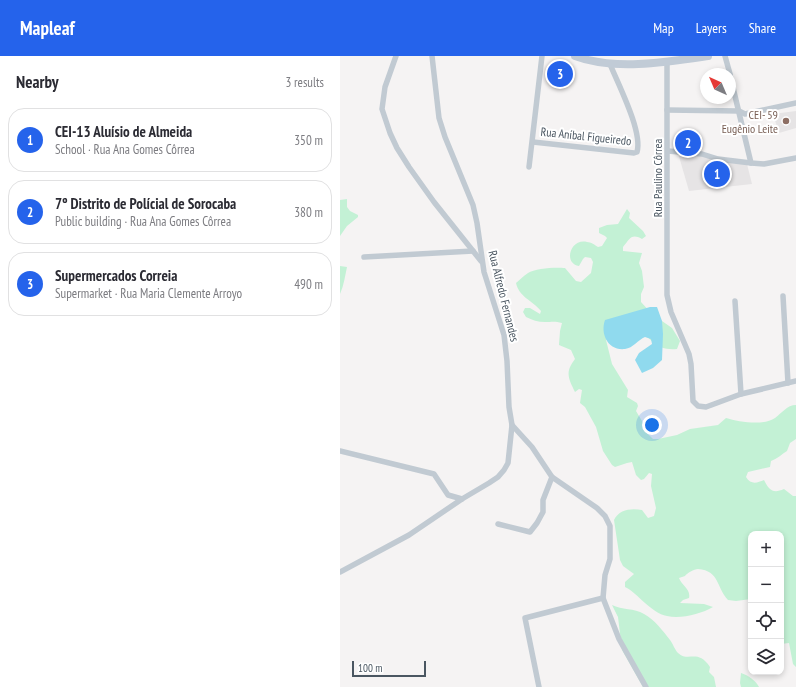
<!DOCTYPE html>
<meta charset="utf-8">
<style>
:root{--surface:#fff;--page:#f2f2f3;--text:#2b2b33;--muted:#7c7c81;--line:#e1e1e2;--accent:#2563eb}
body{margin:0;font-family:"PT Sans Narrow",sans-serif;background:var(--page);color:var(--text)}
.controls{position:absolute;right:12px;bottom:12px;display:grid;overflow:hidden;border-radius:8px;box-shadow:0 2px 6px #0003}
.controls button{width:36px;height:36px;display:grid;place-items:center;padding:0;border:0;border-bottom:1px solid var(--line);background:var(--surface);color:var(--text);font:20px sans-serif}
.compass{position:absolute;left:360px;top:12px;width:36px;height:36px;border-radius:50%;background:var(--surface);box-shadow:0 2px 6px #0003;rotate:316deg}
.scale{position:absolute;left:12px;bottom:10px;width:74px;box-sizing:border-box;padding-left:4px;border:2px solid #4a5661;border-top:0;font-size:11px;line-height:14px;white-space:nowrap;color:#4a5661;-webkit-text-stroke:3px #fff;paint-order:stroke}
.you{position:absolute;left:312px;top:369px;width:14px;height:14px;margin:-10px;border:3px solid #fff;border-radius:50%;background:#1a73e8;box-shadow:0 0 0 6px #1a73e833}
.badge{display:grid;place-items:center;width:26px;height:26px;border-radius:50%;background:var(--accent);color:#fff;font-size:13px;font-weight:700}
.pin{position:absolute;translate:-50% -50%;border:2px solid #fff;box-shadow:0 1px 4px #0006}
.list{margin:0;padding:0;list-style:none}
h2{display:flex;justify-content:space-between;align-items:center;height:52px;margin:0;padding:0 16px;font-size:17px}
h2 small{font-size:13px;font-weight:400;color:var(--muted)}
.list li{display:grid;grid-template-columns:26px 1fr auto;gap:12px;align-items:center;box-sizing:border-box;height:64px;margin:0 8px 8px;padding:0 8px;border:1px solid var(--line);border-radius:16px}
.list b{display:block;font-size:15px;white-space:nowrap}
.list p{margin:0;font-size:13px;white-space:nowrap;color:var(--muted)}
.list em{font-size:13px;font-style:normal;color:var(--muted)}
.icon{flex:none;width:22px;height:22px;fill:none;stroke:currentColor;stroke-width:2;stroke-linecap:round;stroke-linejoin:round}
.map{position:relative;flex:none;width:456px;height:631px;overflow:hidden}
header{display:flex;align-items:center;gap:24px;box-sizing:border-box;height:56px;padding:0 20px;background:var(--accent);color:#fff}
header strong{font-size:19px}
nav{display:flex;gap:22px;margin-inline-start:auto;font-size:14px}
main{display:flex}
aside{flex:1;background:var(--surface)}
.map>svg:first-child{display:block}
.education{fill:#e6e4e5}
.green{fill:#c3f1d5}
.water{fill:#90daee}
.lines{fill:none;stroke-linecap:round;stroke-linejoin:round}
.minor{stroke:#c1cad2;stroke-width:5.5}
.secondary{stroke:#c1cbd6;stroke-width:8}
.education-dot{fill:#8d6e63;stroke:#fff;stroke-width:1.5}
.labels{text-anchor:middle;dominant-baseline:central;stroke-width:4;stroke-linejoin:round;paint-order:stroke}
.education-label{font-size:12px;fill:#785e54;stroke:#fff;text-anchor:end}
.street-label{font-size:12px;fill:#4a5661;stroke:#fff}
</style>
<header>
<strong>Mapleaf</strong>
<nav><a>Map</a><a>Layers</a><a>Share</a></nav>
</header>
<main>
<aside>
<h2>Nearby<small>3 results</small></h2>
<ul class="list">
<li><span class="badge">1</span><div><b>CEI-13 Aluísio de Almeida</b><p>School · Rua Ana Gomes Côrrea</p></div><em>350 m</em></li>
<li><span class="badge">2</span><div><b>7º Distrito de Polícial de Sorocaba</b><p>Public building · Rua Ana Gomes Côrrea</p></div><em>380 m</em></li>
<li><span class="badge">3</span><div><b>Supermercados Correia</b><p>Supermarket · Rua Maria Clemente Arroyo</p></div><em>490 m</em></li>
</ul>
</aside>
<div class="map">
<svg width="456" height="631" viewBox="0 0 456 631">
<rect width="100%" height="100%" fill="#f5f3f3"/>
<g class="education">
<path d="M456 55V72L439 77 433 58Z"/>
<path d="M338 97 361 99 407 108 412 128 349 135Z"/>
</g>
<g class="green">
<path d="M7 143V151L10 155 18 159V161L7 170 0 180V144Z"/>
<path d="M287 153 290 157 289 162 303 175 306 180 302 183C291 177 290 183 283 191V195L302 197 299 207 302 215 304 231 301 238V246L312 258 332 272 340 285 337 293C317 295 311 284 298 271L269 276 266 284 272 308 288 334 287 341 297 347 298 350 296 355 302 365 306 376 313 383H318L337 379 350 373 378 369 386 362C399 366 424 370 435 362 442 357 447 349 456 349V383L450 387 447 395C442 398 437 403 431 405L430 411 408 416 406 421C411 429 417 427 424 424 429 434 433 438 444 433L453 440H456V611L453 608 449 587 441 588V478H411V543L396 545 388 544C376 531 380 515 358 513 354 513 347 517 345 520L339 522C342 530 351 533 349 542L343 544 340 547 364 548 373 551C361 558 341 563 327 560 319 559 311 552 305 547 298 541 293 535 285 531V526L294 518 283 510 280 504 274 464C279 453 292 452 302 454L308 462 314 460 316 452 311 430 312 418 309 417 304 423 301 424 296 419 292 406 287 407 275 411 272 409 263 395 256 371 245 351 240 347 242 334 239 333 235 336C228 322 225 316 235 303L231 294 219 289 220 275 222 267C215 265 212 266 205 266 198 266 192 264 186 261L183 256 185 252H190L200 258 201 255C192 244 179 241 176 227 180 224 183 220 188 217 195 212 216 211 225 212L236 225 241 226 251 217 253 206 251 202 245 201 243 203 239 210C223 208 230 182 247 186 251 186 255 189 258 191L262 190 267 182 265 180 259 177V172L267 169 278 168Z"/>
<path d="M0 210 7 211C5 220 4 229 0 238Z"/>
<path d="M272 549C282 554 294 552 304 558 314 563 323 575 330 584 333 588 335 594 338 597 349 607 357 592 370 611L369 616 374 621 376 631H303L282 594 278 561Z"/>
<path d="M401 617C408 619 416 625 419 631H401L400 627Z"/>
</g>
<path class="water" d="M310 251H317L322 265 323 278 322 304 313 312 302 317 295 304 299 297 312 288 311 283 305 281C298 284 293 292 285 293 268 295 260 278 265 264Z"/>
<g class="lines">
<g class="minor">
<path d="M56 0 45 31 42 53 50 77 57 92 69 111 94 146 141 205"/>
<path d="M92 0 99 62 105 81 133 149 137 167 144 216 164 279 167 305 169 351 172 369 192 391 212 421 257 452 265 460 270 470V503L265 519 263 542 279 583 306 631"/>
<path d="M385 0 390 18"/>
<path d="M327 6V239L331 256 349 298 351 308 353 345 358 350 366 351 401 338 456 325"/>
<path d="M390 19 411 107"/>
<path d="M327 54 399 55 405 58 456 47"/>
<path d="M193 86 294 97 297 96C303 76 278 28 270 8"/>
<path d="M328 95 362 98 378 103 411 107 424 108 456 102"/>
<path d="M189 111 202 0"/>
<path d="M24 201 133 195"/>
<path d="M443 240 448 327"/>
<path d="M395 245 401 338"/>
<path d="M0 395 94 418 108 439 122 443"/>
<path d="M158 468 190 476 197 467 203 456V444L212 421"/>
<path d="M0 516 69 479 122 443 149 427 158 421 164 414 168 407 172 369"/>
<path d="M199 631 185 562 263 542"/>
</g>
<path class="secondary" d="M235 0C274 15 328 6 368 0"/>
</g>
<circle class="education-dot" cx="446" cy="65" r="4"/>
<g class="labels">
<g class="education-label">
<text x="438" y="58">CEI- 59<tspan x="438" dy="14">Eugênio Leite</tspan></text>
</g>
<g class="street-label">
<text transform="translate(246 80) rotate(6)">Rua Aníbal Figueiredo</text>
<text transform="translate(317 122) rotate(-90)">Rua Paulino Côrrea</text>
<text transform="translate(164 240) rotate(76)">Rua Alfredo Fernandes</text>
</g>
</g>
</svg>
<div class="controls">
<button>+</button>
<button>−</button>
<button><svg class="icon" aria-label="locate" viewBox="0 0 24 24"><circle cx="12" cy="12" r="6"/><path d="M12 2v4M12 18v4M2 12h4M18 12h4"/></svg></button>
<button><svg class="icon" aria-label="layers" viewBox="0 0 24 24"><path d="M12 4l9 5-9 5-9-5zM3 14l9 5 9-5"/></svg></button>
</div>
<svg class="compass" viewBox="-18 -18 36 36"><path d="M0-13l5 13h-10z" fill="#e53935"/><path d="M0 13l5-13h-10z" fill="#7c7c81"/></svg>
<div class="scale">100 m</div>
<div class="you"></div>
<div class="pin badge" style="left:377px;top:118px">1</div>
<div class="pin badge" style="left:348px;top:87px">2</div>
<div class="pin badge" style="left:220px;top:18px">3</div>
</div>
</main>
